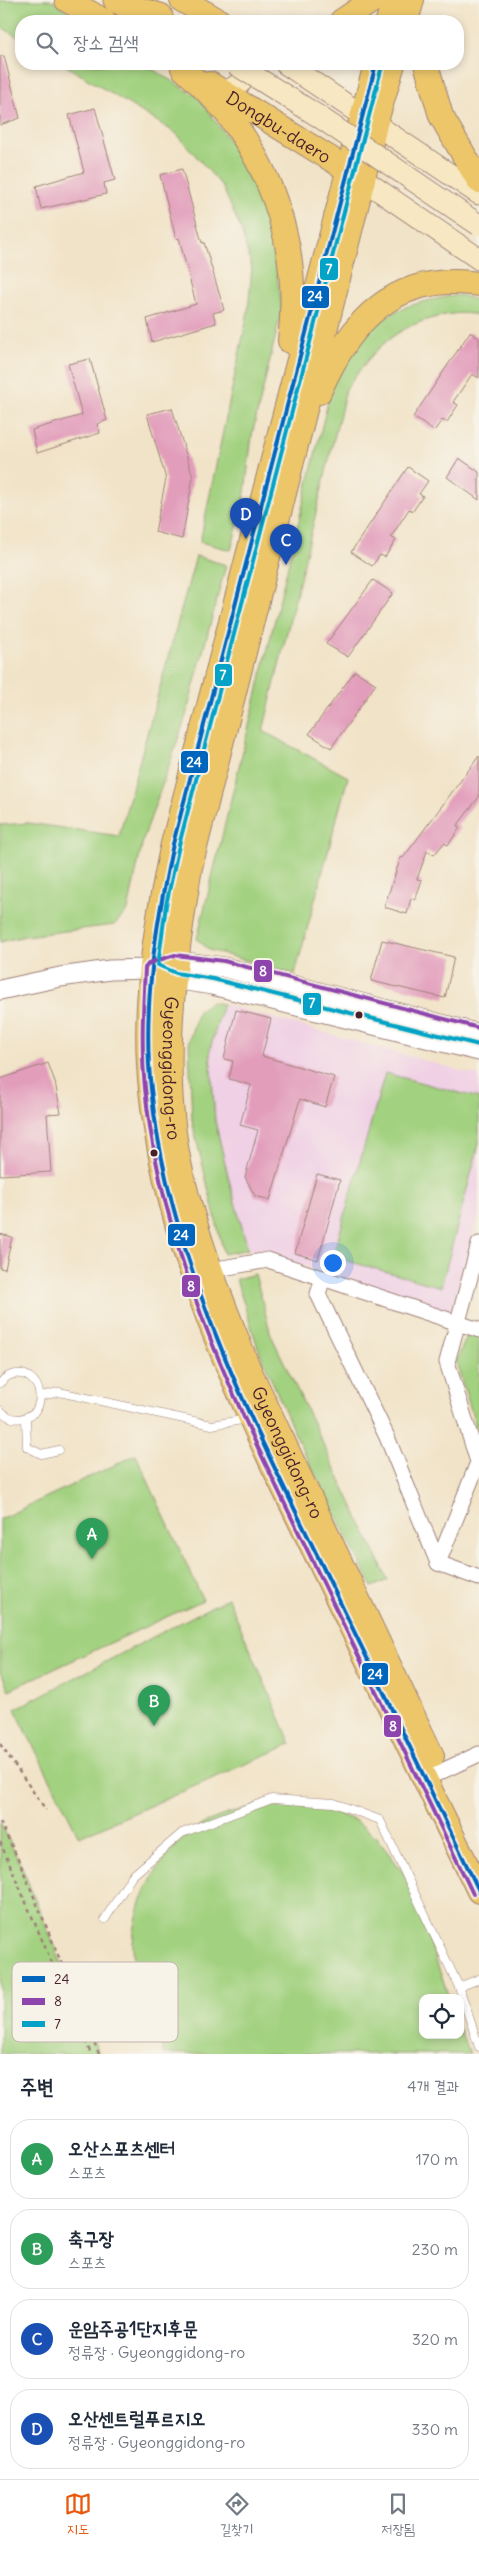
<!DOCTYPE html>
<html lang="ko">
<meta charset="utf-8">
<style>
:root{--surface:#fff;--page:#f2f2f3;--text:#1f2937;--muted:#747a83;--line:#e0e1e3;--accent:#ea580c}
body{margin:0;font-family:Delius,"Poor Story",sans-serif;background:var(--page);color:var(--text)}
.controls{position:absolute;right:15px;bottom:15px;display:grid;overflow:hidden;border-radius:10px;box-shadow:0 2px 8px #0003}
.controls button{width:45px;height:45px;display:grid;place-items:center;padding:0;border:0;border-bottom:1px solid var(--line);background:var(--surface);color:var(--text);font:25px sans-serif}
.you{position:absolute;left:332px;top:1262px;width:18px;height:18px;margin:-12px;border:4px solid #fff;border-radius:50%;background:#1a73e8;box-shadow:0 0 0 8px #1a73e833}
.badge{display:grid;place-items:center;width:32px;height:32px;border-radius:50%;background:var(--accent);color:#fff;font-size:16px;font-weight:700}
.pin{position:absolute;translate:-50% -41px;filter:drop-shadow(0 1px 2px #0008)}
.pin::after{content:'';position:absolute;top:26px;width:18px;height:15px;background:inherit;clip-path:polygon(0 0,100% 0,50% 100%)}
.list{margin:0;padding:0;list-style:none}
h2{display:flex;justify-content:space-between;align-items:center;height:65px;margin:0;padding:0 20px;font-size:21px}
h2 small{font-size:16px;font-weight:400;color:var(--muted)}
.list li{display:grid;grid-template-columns:32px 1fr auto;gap:15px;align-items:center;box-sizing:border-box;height:80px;margin:0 10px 10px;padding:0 10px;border:1px solid var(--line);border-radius:20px}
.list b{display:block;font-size:19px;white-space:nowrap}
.list p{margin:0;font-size:16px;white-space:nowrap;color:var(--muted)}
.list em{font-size:16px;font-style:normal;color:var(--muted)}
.icon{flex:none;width:28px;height:28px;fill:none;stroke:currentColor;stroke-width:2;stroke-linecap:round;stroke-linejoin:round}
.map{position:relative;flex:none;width:479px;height:2054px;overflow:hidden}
.search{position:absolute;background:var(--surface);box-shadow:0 2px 8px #0003;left:15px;right:15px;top:15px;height:55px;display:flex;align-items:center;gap:12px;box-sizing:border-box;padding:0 18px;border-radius:20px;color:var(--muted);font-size:19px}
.sheet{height:425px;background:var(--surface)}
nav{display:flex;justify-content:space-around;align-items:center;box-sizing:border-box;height:70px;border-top:1px solid var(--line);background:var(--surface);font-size:14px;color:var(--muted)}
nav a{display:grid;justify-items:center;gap:2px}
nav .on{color:var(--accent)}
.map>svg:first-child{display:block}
.built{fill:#f0d0e5}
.green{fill:#a2d17f;stroke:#767855}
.building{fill:#e29dbb}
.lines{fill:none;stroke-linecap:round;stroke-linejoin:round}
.service-casing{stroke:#9e8179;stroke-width:9}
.minor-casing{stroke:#9e8179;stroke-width:17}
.tertiary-casing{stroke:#9e8179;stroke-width:21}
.secondary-casing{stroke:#9e8179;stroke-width:23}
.primary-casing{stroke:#9e8179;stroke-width:26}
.trunk-casing{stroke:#9e8179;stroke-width:27}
.path{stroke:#9e8179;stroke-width:2.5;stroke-dasharray:4 4;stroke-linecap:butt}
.service{stroke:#fff;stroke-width:8}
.minor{stroke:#fff;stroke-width:15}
.tertiary{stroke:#fff;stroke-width:19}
.secondary{stroke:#f7e8c3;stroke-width:21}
.primary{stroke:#ecc669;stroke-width:24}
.trunk{stroke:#ecc669;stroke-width:25}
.secondary-bridge-casing{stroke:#9e8179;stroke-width:23;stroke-linecap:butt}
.secondary-bridge{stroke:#f7e8c3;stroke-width:21}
.bus-1-casing{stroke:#f7f3e8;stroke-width:8}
.bus-2-casing{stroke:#f7f3e8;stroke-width:8}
.bus-3-casing{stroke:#f7f3e8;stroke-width:8}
.bus-1{stroke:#0065bd;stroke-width:4}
.bus-2{stroke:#8e44ad;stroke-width:4}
.bus-3{stroke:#04a2c6;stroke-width:4}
.bus-dot{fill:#4a1f2b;stroke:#f7f3e8;stroke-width:2}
.labels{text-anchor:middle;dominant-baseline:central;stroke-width:5;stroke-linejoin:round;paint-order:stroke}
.street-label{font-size:18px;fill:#4a1f2b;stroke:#f7f3e8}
.key{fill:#f7f3e8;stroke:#c3b3af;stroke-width:1}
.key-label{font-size:14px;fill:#4a1f2b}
.line-badge{stroke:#f7f3e8;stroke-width:2}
.badge-label{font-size:14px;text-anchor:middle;font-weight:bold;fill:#fff}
</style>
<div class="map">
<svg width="479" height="2054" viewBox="0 0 479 2054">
<rect width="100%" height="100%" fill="#f7f3e8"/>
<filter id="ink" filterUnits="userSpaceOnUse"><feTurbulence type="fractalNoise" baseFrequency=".02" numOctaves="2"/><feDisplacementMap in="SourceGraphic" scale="10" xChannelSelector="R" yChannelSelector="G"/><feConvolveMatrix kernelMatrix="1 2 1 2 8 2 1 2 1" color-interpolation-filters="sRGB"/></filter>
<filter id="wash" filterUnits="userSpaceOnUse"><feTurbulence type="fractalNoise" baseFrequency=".0096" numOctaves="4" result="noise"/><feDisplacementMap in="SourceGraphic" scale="20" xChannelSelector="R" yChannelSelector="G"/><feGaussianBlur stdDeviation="1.12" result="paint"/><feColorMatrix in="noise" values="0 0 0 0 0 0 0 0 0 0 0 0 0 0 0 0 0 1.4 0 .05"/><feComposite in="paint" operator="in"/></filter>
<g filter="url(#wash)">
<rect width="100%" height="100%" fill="#f1e3c7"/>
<path class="built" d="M223 1004 479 1076V1214L452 1309 447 1311 248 1249 230 1184 215 1121 210 1049Z"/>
<g class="green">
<path d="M0 0H51L82 21H21V39L0 26Z"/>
<path d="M63 64H144L198 97 236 150 264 203 273 244 282 309 252 435 244 500 231 550 200 542 248 312 252 268 241 229 222 186 176 133Z"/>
<path d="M460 295 479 301V315C460 312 452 313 433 318 389 330 371 354 346 389L263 731 348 777 295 974 209 950 197 939 332 385C368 321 387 305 460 295Z"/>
<path d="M196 556 226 565 185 719 143 840 128 910 114 925 25 936 0 942V825L28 823 119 836Z"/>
<path d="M211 1002 223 1004 210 1049 215 1121 230 1184 248 1249 224 1254 192 1121 189 1041 198 1011Z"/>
<path d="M385 1073 479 1098V1144L441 1287 333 1257Z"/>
<path d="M255 1274 271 1335 388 1580 372 1587 294 1432 258 1348 236 1279Z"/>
<path d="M479 1333V1436L456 1362 467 1336Z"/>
<path d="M136 1455 203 1600 9 1690 0 1670V1519Z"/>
<path d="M228 1598 291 1744 79 1837 15 1709Z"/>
<path d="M259 1804H299L336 1813 356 1821 375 1836 407 1877 449 1998H423V2035H460V2029L469 2054H164C155 2027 138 1990 134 1963 127 1911 158 1849 205 1823 221 1815 242 1810 259 1804Z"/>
<path d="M0 1822 20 1863 99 2054H0Z"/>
</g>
<g id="blocks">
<g class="building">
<path d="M0 56H4L20 118 0 125Z"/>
<path d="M95 108 115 180 104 183 106 194 41 209 36 186 84 172 69 115Z"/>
<path d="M182 169 202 243 204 242 224 310 213 313 216 323 152 342 147 319 196 304 179 238 176 239 160 175Z"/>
<path d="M470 332 479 338V378L472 374 453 402 458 405 447 422 442 420 434 431 413 417Z"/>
<path d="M90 359 107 420 97 424 100 433 37 453 32 430 82 415 68 364Z"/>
<path d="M172 408 193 477 182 539 155 532 166 479 147 414Z"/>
<path d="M459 458 479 472V500L447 477Z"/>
<path d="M408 467 428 481 419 494 423 496 413 511 409 509 391 537 396 540 385 557 380 555 372 566 351 552Z"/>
<path d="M373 580 393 593 348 657 326 644Z"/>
<path d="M355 671 376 684 331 748 309 734Z"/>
<path d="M479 756V797L457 826 460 828 448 845 444 843 434 855 427 851 417 879 422 880 415 900 411 898 407 914 384 907 401 857 403 858Z"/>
<path d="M382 940 454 957 445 998 371 981Z"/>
<path d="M236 1010 271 1019 262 1056 334 1077 325 1107 300 1099 270 1200 255 1196 245 1177 258 1130 240 1125 251 1085 229 1079 233 1061 224 1059Z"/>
<path d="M48 1063 55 1082 61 1113 47 1114 51 1172 0 1175V1079Z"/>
<path d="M317 1174 340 1180 318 1260 295 1253Z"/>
<path d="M0 1234 12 1237 5 1269 0 1268Z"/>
</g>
</g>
</g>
<g filter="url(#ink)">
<use href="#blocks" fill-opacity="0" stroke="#9e8179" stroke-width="1"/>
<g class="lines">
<g class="service-casing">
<g id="service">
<path d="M0 1383C20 1360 50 1384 36 1411 24 1421 11 1422 0 1410"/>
<path d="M41 1396 59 1392 212 1425 248 1419"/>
<path d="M26 1418 27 1447 41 1454 59 1450"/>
<path d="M105 1919 132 1876 182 1833 272 1799 334 1803 380 1820 459 1987 479 2047"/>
<path d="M459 1987 479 1979"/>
</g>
</g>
<g class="minor-casing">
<g id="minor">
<path d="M479 1244 447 1362 479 1465"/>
<path d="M211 1270 268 1260 479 1330"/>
<path d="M323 1278 318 1294 387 1437 438 1563 479 1578"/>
<path d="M438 1563 477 1465"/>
<path d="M425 1779 479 1754"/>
</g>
</g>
<g class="tertiary-casing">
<g id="tertiary">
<path d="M162 974 174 979 212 985 479 1051"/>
<path d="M0 990 60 977 110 970 151 969 176 961 223 967 479 1034"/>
</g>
</g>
<g class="secondary-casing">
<g id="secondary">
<path d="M286 64 479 194"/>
<path d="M224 92C238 87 248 78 252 64"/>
<path d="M349 170 479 259"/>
</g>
</g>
<g class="primary-casing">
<g id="primary">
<path d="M67 0 104 21"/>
<path d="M182 0 219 21"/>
<path d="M342 21 373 0"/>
<path d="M388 21 394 0"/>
<path d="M406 21 412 0"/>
<path d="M376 64 173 844C156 924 142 1006 151 1089 167 1254 243 1405 315 1552 370 1665 425 1778 479 1891"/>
<path id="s1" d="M393 64 375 124 363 179 190 867C174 967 158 1071 181 1172 197 1241 224 1307 250 1372L432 1756"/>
<path d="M426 64 441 116 479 181"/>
<path d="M183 68C196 80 209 93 221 106 276 173 301 255 290 341"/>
<path id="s2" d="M210 84 347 169"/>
<path d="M319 392C350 321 395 271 479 284"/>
</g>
</g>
<g class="trunk-casing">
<path id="trunk" d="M116 0 131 8 160 16"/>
</g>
<g class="path">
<path d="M0 1744 46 1810"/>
<path d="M0 1822 20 1863 99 2054"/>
<path d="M0 1842 91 2054"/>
</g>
<use href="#service" class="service"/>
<use href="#minor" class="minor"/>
<use href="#tertiary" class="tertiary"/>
<use href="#secondary" class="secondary"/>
<use href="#primary" class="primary"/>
<use href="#trunk" class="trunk"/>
<g class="secondary-bridge-casing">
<path id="secondary-bridge" d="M235 64 318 116 479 225"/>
</g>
<use href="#secondary-bridge" class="secondary-bridge"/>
<g class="bus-1-casing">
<path id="bus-1" d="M376 64 173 844C156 924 142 1007 151 1089 169 1257 245 1408 318 1557 372 1668 426 1780 479 1891"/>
</g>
<g class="bus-2-casing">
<path id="bus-2" d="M473 1894C422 1786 369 1678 317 1570 242 1416 162 1260 145 1088 141 1048 143 1008 145 968L149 963 175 955 224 961 479 1028"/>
</g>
<g class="bus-3-casing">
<path id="bus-3" d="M382 66 179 845 166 905 158 965 176 973 213 979 479 1045"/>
</g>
<use href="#bus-1" class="bus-1"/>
<use href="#bus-2" class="bus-2"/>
<use href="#bus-3" class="bus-3"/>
</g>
</g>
<g class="bus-dot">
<circle cx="359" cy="1015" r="4.5"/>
<circle cx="154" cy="1153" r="4.5"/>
</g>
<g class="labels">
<g class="street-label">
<text stroke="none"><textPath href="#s2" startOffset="81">Dongbu-daero</textPath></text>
<text stroke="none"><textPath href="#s1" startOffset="1031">Gyeonggidong-ro</textPath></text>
<text stroke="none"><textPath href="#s1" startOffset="1436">Gyeonggidong-ro</textPath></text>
</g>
</g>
<rect x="12" y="1962" width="166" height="80" rx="8" class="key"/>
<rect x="22" y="1976" width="23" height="6" fill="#0065bd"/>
<rect x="22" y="1998" width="23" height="7" fill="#8e44ad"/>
<rect x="22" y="2021" width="23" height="6" fill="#04a2c6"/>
<g class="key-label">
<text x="54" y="1984">24</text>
<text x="54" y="2006">8</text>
<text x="54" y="2029">7</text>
</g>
<g class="line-badge">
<rect x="319" y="257" width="20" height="24" rx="5" fill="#04a2c6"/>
<rect x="301" y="285" width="29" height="24" rx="5" fill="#0065bd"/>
<rect x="214" y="663" width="19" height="24" rx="5" fill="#04a2c6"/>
<rect x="180" y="750" width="29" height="24" rx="5" fill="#0065bd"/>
<rect x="253" y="959" width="20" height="24" rx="5" fill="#8e44ad"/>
<rect x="302" y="992" width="20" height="24" rx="5" fill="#04a2c6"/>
<rect x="167" y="1223" width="29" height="24" rx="5" fill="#0065bd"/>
<rect x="181" y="1274" width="20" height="24" rx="5" fill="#8e44ad"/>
<rect x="361" y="1662" width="28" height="24" rx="5" fill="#0065bd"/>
<rect x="383" y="1714" width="19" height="24" rx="5" fill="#8e44ad"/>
</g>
<g class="badge-label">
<text x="329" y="274">7</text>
<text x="315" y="301">24</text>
<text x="223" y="680">7</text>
<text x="194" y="767">24</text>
<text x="263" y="976">8</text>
<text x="312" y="1008">7</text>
<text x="181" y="1240">24</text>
<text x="191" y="1291">8</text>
<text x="375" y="1679">24</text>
<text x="393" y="1731">8</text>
</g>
</svg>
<div class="controls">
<button><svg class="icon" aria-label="locate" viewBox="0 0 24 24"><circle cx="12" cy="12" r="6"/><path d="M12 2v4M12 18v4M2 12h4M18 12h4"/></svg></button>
</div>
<div class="you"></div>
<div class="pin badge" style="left:92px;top:1559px;background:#2e9e5b">A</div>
<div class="pin badge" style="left:154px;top:1726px;background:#2e9e5b">B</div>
<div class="pin badge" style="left:286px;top:565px;background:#1a4fb4">C</div>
<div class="pin badge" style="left:246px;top:539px;background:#1a4fb4">D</div>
<div class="search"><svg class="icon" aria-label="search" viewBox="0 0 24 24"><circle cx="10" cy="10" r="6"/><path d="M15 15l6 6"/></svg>장소 검색</div>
</div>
<section class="sheet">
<h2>주변<small>4개 결과</small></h2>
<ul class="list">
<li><span class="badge" style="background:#2e9e5b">A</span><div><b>오산스포츠센터</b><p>스포츠</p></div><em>170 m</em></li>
<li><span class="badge" style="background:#2e9e5b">B</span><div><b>축구장</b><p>스포츠</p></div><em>230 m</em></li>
<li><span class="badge" style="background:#1a4fb4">C</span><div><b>운암주공1단지후문</b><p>정류장 · Gyeonggidong-ro</p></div><em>320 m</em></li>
<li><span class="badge" style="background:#1a4fb4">D</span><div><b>오산센트럴푸르지오</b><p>정류장 · Gyeonggidong-ro</p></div><em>330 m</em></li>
</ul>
</section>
<nav>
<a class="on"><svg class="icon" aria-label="map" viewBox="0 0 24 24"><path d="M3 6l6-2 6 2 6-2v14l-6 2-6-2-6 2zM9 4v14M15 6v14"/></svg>지도</a>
<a><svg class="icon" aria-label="directions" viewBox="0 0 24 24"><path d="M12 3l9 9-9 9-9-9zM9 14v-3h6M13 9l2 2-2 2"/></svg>길찾기</a>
<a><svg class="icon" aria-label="saved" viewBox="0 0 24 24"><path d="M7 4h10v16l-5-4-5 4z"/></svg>저장됨</a>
</nav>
